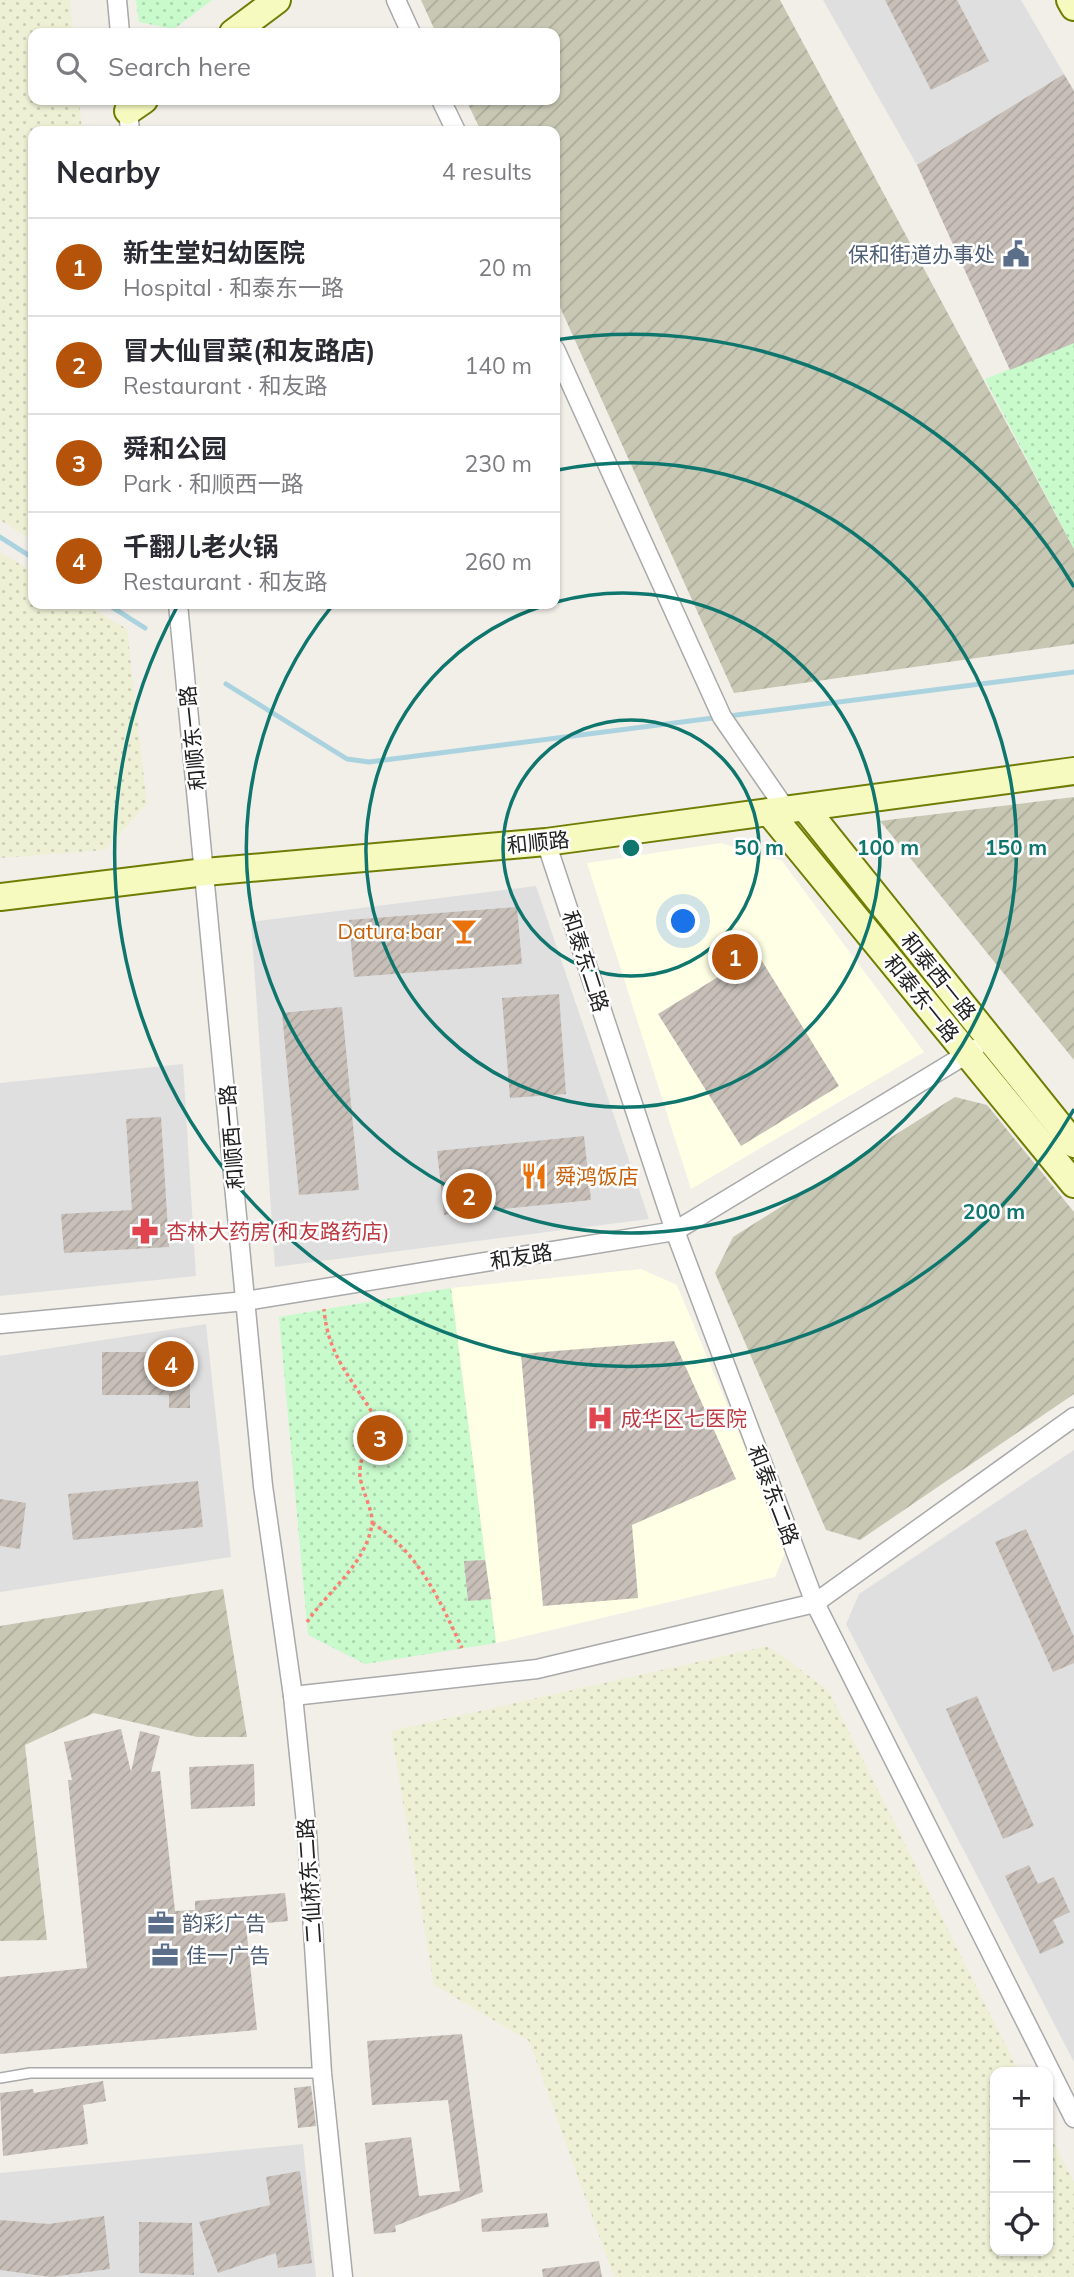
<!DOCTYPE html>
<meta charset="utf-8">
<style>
:root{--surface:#fff;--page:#f2f2f3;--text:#2b2b33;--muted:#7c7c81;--line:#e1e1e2;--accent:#b45309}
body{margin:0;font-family:Mulish,"Noto Sans SC",sans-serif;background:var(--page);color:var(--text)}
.controls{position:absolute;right:21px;bottom:21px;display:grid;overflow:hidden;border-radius:14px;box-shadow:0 2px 5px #0004}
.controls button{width:63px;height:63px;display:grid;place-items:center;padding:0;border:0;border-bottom:2px solid var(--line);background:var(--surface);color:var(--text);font:35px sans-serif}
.you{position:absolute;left:684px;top:922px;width:24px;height:24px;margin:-18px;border:5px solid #fff;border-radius:50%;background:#1a73e8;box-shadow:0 0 0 10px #1a73e833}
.badge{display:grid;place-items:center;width:46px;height:46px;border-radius:50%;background:var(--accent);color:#fff;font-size:23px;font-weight:700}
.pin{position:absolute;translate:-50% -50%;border:4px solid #fff;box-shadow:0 2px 7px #0006}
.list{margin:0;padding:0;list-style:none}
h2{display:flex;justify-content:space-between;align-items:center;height:91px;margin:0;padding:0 28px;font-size:30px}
h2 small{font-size:23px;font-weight:400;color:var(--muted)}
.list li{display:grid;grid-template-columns:46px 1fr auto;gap:21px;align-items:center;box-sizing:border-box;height:98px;padding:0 28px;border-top:2px solid var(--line)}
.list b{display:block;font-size:26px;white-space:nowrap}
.list p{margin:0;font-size:23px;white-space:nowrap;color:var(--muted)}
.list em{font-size:23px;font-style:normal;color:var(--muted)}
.icon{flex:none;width:38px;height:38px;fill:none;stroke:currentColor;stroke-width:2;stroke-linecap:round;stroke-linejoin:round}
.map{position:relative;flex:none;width:1074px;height:2277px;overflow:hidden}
.search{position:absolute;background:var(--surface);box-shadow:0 2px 5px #0004;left:28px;top:28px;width:532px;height:77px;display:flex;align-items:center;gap:18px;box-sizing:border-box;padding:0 24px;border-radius:14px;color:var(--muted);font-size:26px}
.panel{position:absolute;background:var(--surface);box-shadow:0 2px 5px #0004;left:28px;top:126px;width:532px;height:483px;border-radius:14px}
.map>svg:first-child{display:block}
.residential{fill:#e0dfdf}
.education{fill:#ffffe5}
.construction{fill:url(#construction-furrows)}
.farmland{fill:url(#farmland-dots)}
.park{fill:url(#park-dots)}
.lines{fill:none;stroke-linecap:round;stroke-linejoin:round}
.stream{stroke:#aad3df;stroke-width:5}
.building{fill:url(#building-hatch)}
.lane-casing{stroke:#a9a9a9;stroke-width:12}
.street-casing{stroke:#a9a9a9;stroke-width:21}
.secondary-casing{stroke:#707d05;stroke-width:30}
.path{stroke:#fa8072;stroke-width:3.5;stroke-dasharray:3.5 3.5;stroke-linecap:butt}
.lane{stroke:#fff;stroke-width:9}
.street{stroke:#fff;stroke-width:18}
.secondary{stroke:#f7fabf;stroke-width:26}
.ring{fill:none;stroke:#0f766e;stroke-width:3.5}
.labels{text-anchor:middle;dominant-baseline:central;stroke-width:5;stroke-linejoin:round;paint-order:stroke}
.service-label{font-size:21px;fill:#4e5e75;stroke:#fff;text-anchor:start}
.street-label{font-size:21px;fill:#222;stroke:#fff}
.food-label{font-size:21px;fill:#c56008;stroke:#fff;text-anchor:end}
.health-label{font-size:21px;fill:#be3a42;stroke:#fff;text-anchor:start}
.centre{fill:#0f766e;stroke:#fff;stroke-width:3.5}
.ring-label{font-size:21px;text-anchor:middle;font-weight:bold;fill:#0f766e;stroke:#fff;stroke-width:5;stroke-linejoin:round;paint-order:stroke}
</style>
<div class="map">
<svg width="1074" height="2277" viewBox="0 0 1074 2277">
<defs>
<pattern id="construction-furrows" width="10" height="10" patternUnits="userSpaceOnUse" patternTransform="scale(1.75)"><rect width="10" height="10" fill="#c7c7b4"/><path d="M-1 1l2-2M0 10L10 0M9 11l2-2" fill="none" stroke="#abab9a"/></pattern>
<pattern id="farmland-dots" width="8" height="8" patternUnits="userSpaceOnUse" patternTransform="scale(1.75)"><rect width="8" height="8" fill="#eef0d5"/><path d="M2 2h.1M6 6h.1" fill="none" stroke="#ccceb7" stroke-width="1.8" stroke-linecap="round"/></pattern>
<pattern id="park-dots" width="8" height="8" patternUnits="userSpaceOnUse" patternTransform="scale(1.75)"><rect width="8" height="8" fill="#c8facc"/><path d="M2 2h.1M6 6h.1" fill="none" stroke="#acd6af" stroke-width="1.8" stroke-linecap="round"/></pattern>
<pattern id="building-hatch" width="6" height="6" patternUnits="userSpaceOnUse" patternTransform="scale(1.75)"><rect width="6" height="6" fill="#c7bfb8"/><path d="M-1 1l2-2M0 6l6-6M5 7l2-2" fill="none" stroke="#aba49e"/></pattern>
</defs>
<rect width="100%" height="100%" fill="#f2efe9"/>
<g class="residential">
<path d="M823 0H1021L1064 74 917 165Z"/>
<path d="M536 886 649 1219 275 1267 251 922Z"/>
<path d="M183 1064 196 1276 0 1296V1083Z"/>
<path d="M206 1324 231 1557 0 1592V1356Z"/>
<path d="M1074 1450V2062L846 1624 859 1594Z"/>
<path d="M303 2144 316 2277H0V2173Z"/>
</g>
<g class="education">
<path d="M721 843 782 861 924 1052 691 1189 587 863Z"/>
<path d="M641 1269 677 1285 787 1548 775 1577 496 1643 451 1288Z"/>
</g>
<g class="construction">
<path d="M421 0H780L1074 549V644L734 693 555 296V131H481L466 100H555V33H436Z"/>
<path d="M1074 797V1060L880 821Z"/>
<path d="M955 1097 987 1105 1074 1212V1394L860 1540 826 1530 715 1273 733 1237Z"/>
<path d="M223 1589 247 1737H197L94 1713 25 1745 47 1940 0 1941V1626Z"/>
</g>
<g class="farmland">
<path d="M0 0H70L73 33H33V100H79L82 131H33V541L0 520Z"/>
<path d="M0 552 33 572V604H85L127 629 147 804 105 850 0 858Z"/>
<path d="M768 1646 828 1690 1019 2072H995V2251H1048V2131L1074 2183V2277H614L529 2041 434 1985 391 1731Z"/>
</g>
<g class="park">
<path d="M136 0H212L174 29 139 22Z"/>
<path d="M1074 343V549L985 379Z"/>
<path d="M451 1288 496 1643 365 1664 308 1635 279 1317Z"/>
</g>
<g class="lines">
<g class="stream">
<path d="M0 537 33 558"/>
<path d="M107 604 145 628"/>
<path d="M226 684 347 759 369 762 1074 672"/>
</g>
</g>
<g class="building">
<path d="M885 0H957L989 61 931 90Z"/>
<path d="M1064 74 1074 91V343L1010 370 917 165Z"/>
<path d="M517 907 522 964 354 977 349 920Z"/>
<path d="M757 953 839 1086 741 1146 658 1014Z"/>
<path d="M559 994 566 1094 510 1098 502 998Z"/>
<path d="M342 1007 359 1190 299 1195 282 1013Z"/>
<path d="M161 1117 169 1247 64 1253 61 1214 132 1210 126 1119Z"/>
<path d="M584 1136 591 1200 444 1215 437 1151Z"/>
<path d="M674 1341 736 1479 632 1525 638 1598 543 1606 521 1354Z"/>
<path d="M102 1352H190V1408H169V1395H102Z"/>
<path d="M198 1481 203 1527 73 1540 68 1494Z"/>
<path d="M0 1499 26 1503 20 1549 0 1546Z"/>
<path d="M1026 1529 1074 1637V1663L1053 1672 995 1542Z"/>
<path d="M485 1560 491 1599 468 1601 464 1561Z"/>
<path d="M977 1696 1034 1826 1003 1839 946 1709Z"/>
<path d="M121 1729 131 1772 140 1731 160 1736 151 1772 160 1771 175 1911 195 1910V1901L285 1893 288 1921 246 1925 257 2030 0 2054V1977L87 1968 68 1780H72L64 1742Z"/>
<path d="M254 1764 255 1806 191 1809 189 1767Z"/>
<path d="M1029 1865 1038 1884 1054 1877 1070 1912 1053 1920 1064 1943 1040 1954 1005 1876Z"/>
<path d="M462 2034 483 2192 395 2226 396 2232 374 2234 365 2143 411 2137 419 2196 460 2191 448 2100 372 2105 367 2041Z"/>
<path d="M103 2081 106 2101 83 2105 88 2144 3 2156 0 2093 33 2089 34 2093Z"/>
<path d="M311 2086 316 2126 298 2128 294 2088Z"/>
<path d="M300 2171 312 2263 278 2268 276 2253 218 2273 199 2222 270 2205 266 2177Z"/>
<path d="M547 2213 549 2227 482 2232 481 2219Z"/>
<path d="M104 2216 110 2269 51 2277 0 2270V2220L49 2224Z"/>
<path d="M139 2222 192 2223 194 2275 139 2273Z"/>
<path d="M599 2261 602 2277H543L542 2269Z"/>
</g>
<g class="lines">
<g class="lane-casing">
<path id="lane" d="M0 2078 30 2073H322"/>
</g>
<g class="street-casing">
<g id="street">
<path d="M117 0 120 33"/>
<path d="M396 0 411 33"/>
<path d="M127 100 130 131"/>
<path d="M441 100 456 131"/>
<path d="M555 349 722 717 787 811"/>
<path d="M178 604 263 1486 293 1696 307 1833 322 2073 343 2277"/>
<path d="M546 842 675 1231 815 1603 1074 2118"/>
<path d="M0 1324 246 1301 675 1231 975 1049"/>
<path d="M293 1696 537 1669 815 1603 1074 1417"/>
</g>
</g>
<g class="secondary-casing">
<g id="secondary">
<path d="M1070 0 1074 7"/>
<path d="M233 33 277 0"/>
<path d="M128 111 144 100"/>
<path d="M805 808 1074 1144"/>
<path d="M769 812 1074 1184"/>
<path d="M0 897 205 872 546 842 1074 771"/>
</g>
</g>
<g class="path">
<path d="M372 1523C419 1552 440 1601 462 1648"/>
<path d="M307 1622C328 1591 366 1564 372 1524 374 1514 362 1490 360 1477 358 1457 371 1440 377 1421 355 1381 328 1359 324 1309"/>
</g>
<use href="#lane" class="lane"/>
<use href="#street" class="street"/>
<use href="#secondary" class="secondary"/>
</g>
<g class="ring">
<circle cx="631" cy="848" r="128"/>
<path d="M556 602A257 257 0 1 1 549 604"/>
<path d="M558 470A385 385 0 1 1 332 606"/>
<path d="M1074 1109A514 514 0 0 1 177 607M555 340A514 514 0 0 1 1074 587"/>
</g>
<defs>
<g id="civic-bare" transform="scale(2.1)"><path d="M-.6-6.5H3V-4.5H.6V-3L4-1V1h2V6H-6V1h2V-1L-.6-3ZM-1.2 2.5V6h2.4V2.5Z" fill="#5c6f8a" stroke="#fff" stroke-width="2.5" paint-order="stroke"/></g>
<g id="bar-bare" transform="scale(2.1)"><path d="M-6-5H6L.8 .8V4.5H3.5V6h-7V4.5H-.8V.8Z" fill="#e8710a" stroke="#fff" stroke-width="2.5" paint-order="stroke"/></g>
<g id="restaurant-bare" transform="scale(2.1)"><path d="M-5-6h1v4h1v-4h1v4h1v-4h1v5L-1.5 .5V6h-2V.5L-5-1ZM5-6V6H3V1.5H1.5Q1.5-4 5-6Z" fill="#e8710a" stroke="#fff" stroke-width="2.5" paint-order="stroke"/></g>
<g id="pharmacy-bare" transform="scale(2.1)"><path d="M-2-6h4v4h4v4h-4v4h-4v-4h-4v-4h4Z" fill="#e0444e" stroke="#fff" stroke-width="2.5" paint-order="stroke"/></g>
<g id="hospital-bare" transform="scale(2.1)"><path d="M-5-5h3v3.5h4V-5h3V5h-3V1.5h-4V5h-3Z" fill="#e0444e" stroke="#fff" stroke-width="2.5" paint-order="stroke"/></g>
<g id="office-bare" transform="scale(2.1)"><path d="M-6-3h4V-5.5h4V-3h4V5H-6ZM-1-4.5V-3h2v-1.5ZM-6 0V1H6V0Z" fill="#5c6f8a" stroke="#fff" stroke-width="2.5" paint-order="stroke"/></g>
</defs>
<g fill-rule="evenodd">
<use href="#civic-bare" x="1016" y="254"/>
<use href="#bar-bare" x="464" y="931"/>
<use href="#restaurant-bare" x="534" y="1176"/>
<use href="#pharmacy-bare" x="145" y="1231"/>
<use href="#hospital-bare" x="600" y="1418"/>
<use href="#office-bare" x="161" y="1923"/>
<use href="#office-bare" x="165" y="1955"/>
</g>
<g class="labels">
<g class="service-label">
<text x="995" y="254" text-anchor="end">保和街道办事处</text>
<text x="182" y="1923">韵彩广告</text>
<text x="186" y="1955">佳一广告</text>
</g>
<g class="street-label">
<text transform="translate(192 738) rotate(-96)">和顺东一路</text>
<text transform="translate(538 842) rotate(-6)">和顺路</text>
<text transform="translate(586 961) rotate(72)">和泰东二路</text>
<text transform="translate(939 976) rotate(51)">和泰西一路</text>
<text transform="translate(922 998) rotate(51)">和泰东一路</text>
<text transform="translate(231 1137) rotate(-95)">和顺西一路</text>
<text transform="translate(521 1256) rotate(-9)">和友路</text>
<text transform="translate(774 1495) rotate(69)">和泰东二路</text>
<text transform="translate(309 1881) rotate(-94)">二仙桥东二路</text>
</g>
<g class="food-label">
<text x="443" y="931">Datura·bar</text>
<text x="555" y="1176" text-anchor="start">舜鸿饭店</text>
</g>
<g class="health-label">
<text x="166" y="1231">杏林大药房(和友路药店)</text>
<text x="621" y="1418">成华区七医院</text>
</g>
</g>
<circle cx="631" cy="848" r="10" class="centre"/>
<g class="ring-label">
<text x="759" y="855">50 m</text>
<text x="888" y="855">100 m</text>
<text x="1016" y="855">150 m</text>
<text x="994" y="1219">200 m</text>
</g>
</svg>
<div class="controls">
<button>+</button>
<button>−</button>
<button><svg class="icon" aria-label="locate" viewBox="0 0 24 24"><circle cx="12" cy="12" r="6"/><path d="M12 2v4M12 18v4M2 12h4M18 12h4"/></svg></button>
</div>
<div class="you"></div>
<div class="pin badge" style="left:735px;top:957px">1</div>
<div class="pin badge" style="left:469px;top:1196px">2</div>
<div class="pin badge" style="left:380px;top:1438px">3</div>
<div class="pin badge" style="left:171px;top:1364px">4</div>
<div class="search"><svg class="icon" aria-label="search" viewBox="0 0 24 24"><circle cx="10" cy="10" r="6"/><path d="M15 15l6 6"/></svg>Search here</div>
<section class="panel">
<h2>Nearby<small>4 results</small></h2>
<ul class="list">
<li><span class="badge">1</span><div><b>新生堂妇幼医院</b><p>Hospital · 和泰东一路</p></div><em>20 m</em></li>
<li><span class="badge">2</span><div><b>冒大仙冒菜(和友路店)</b><p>Restaurant · 和友路</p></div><em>140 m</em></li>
<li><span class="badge">3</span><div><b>舜和公园</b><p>Park · 和顺西一路</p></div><em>230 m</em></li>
<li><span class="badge">4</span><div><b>千翻儿老火锅</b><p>Restaurant · 和友路</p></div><em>260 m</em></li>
</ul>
</section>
</div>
